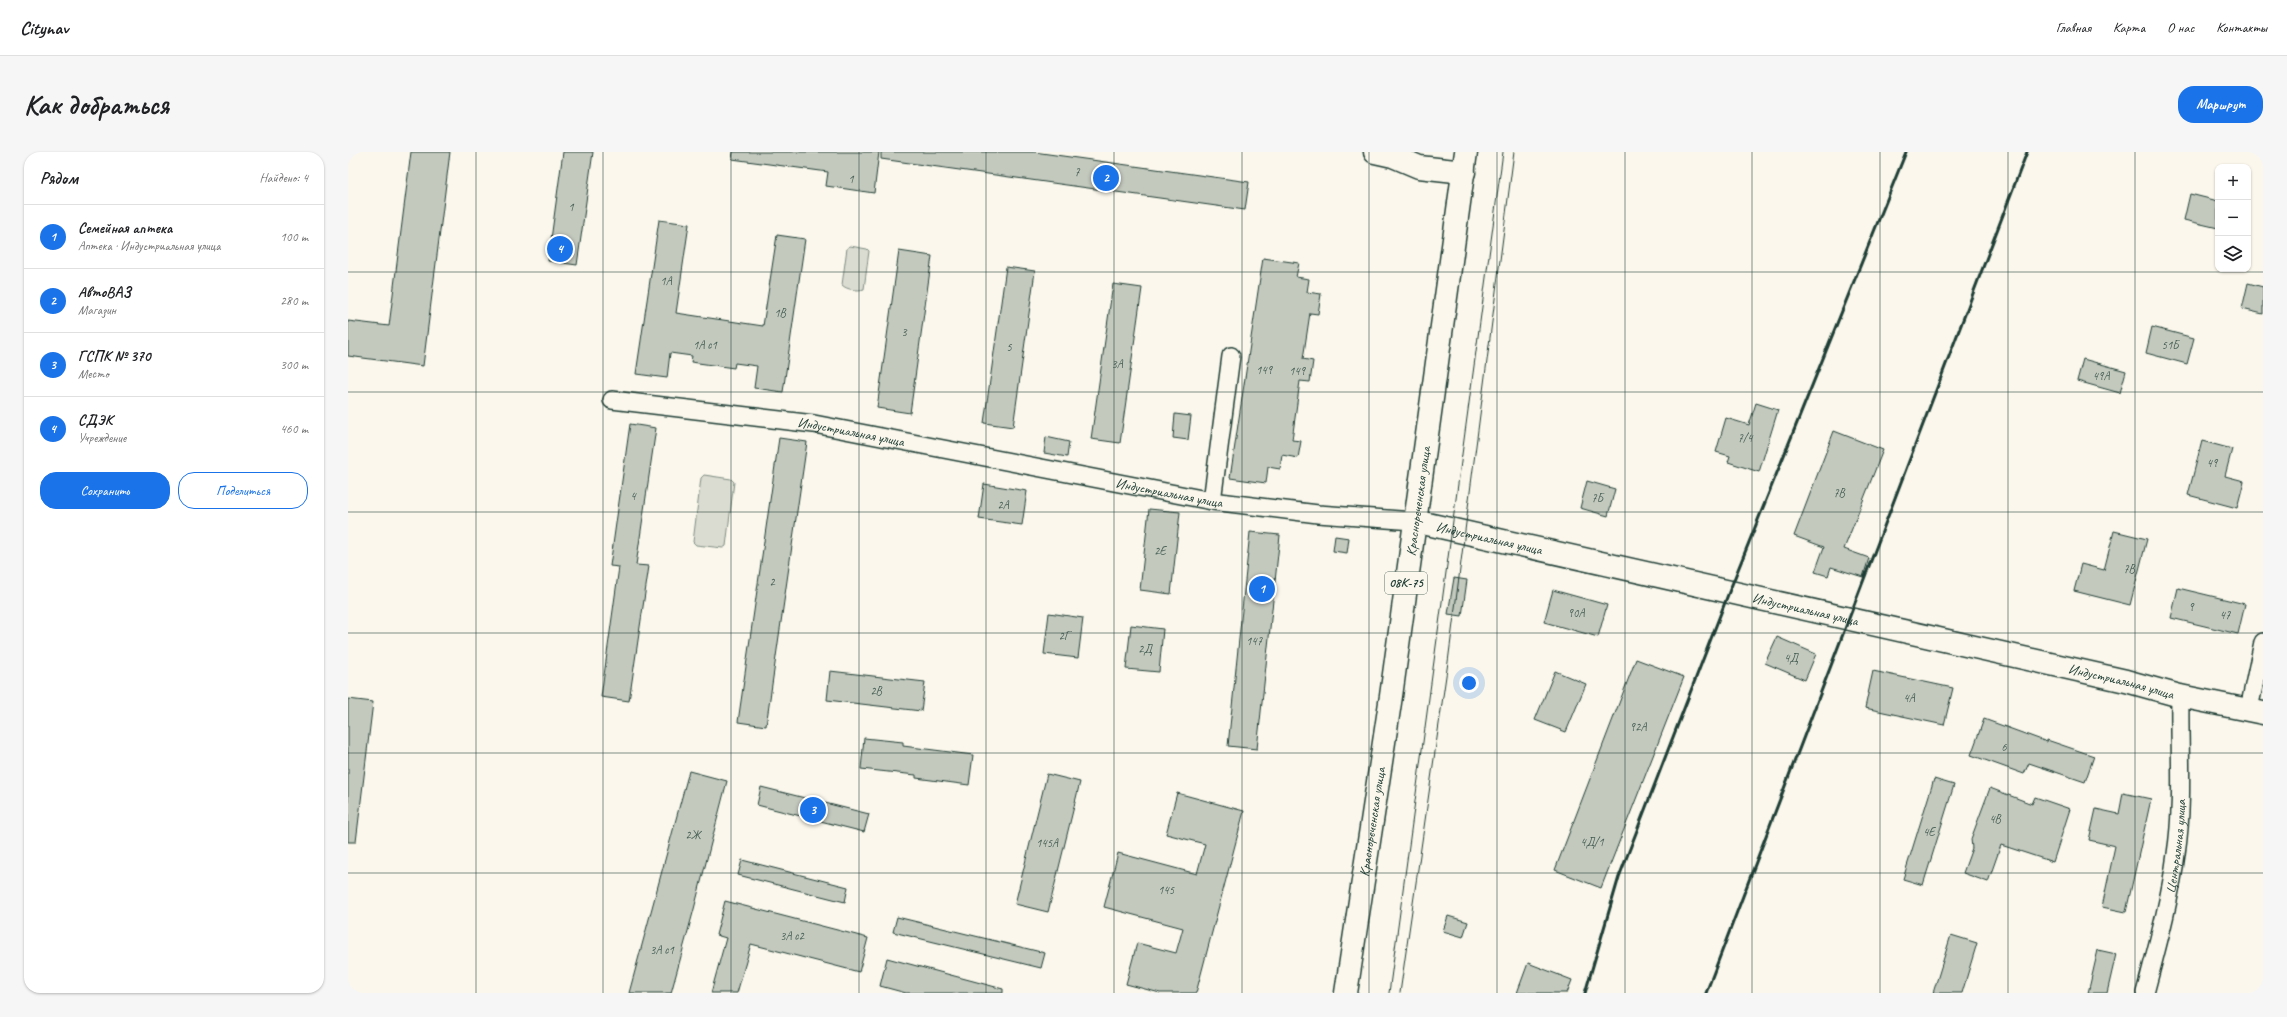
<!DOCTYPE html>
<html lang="ru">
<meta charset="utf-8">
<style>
:root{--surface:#fff;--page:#f6f6f6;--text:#202124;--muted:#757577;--line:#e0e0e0;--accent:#1a73e8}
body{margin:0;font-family:Caveat,sans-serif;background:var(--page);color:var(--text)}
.controls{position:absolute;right:12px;top:12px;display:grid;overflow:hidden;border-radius:8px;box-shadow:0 1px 3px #0004}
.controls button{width:36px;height:36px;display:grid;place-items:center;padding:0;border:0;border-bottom:1px solid var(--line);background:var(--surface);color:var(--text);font:20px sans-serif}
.you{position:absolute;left:1121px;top:531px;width:14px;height:14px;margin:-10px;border:3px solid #fff;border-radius:50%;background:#1a73e8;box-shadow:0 0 0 6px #1a73e833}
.badge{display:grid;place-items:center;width:26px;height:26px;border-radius:50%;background:var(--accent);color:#fff;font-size:13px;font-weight:700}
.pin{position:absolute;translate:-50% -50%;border:2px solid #fff;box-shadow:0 1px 4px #0006}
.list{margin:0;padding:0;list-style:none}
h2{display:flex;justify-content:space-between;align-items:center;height:52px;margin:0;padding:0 16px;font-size:17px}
h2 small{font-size:13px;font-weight:400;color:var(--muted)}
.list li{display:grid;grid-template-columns:26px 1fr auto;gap:12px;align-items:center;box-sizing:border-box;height:64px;padding:0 16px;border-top:1px solid var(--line)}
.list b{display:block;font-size:15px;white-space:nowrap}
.list p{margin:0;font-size:13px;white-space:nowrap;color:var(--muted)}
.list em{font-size:13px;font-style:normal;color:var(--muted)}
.actions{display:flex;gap:8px;padding:12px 16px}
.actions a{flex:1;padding:9px 0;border:1px solid var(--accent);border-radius:16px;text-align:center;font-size:14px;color:var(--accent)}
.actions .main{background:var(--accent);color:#fff}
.icon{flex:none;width:22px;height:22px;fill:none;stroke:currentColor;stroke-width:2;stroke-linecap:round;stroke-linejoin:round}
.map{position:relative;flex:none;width:1915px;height:841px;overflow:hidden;border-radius:16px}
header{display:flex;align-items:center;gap:24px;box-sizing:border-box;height:56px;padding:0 20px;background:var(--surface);border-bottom:1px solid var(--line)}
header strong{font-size:19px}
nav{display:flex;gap:22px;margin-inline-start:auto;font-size:14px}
.intro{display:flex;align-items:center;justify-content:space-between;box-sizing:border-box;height:96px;padding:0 24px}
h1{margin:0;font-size:28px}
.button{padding:10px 18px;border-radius:16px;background:var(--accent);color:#fff;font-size:14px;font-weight:700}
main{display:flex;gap:24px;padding:0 24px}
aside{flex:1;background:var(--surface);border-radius:16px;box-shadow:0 1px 3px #0004}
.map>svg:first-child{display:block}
.green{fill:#dbdcd1;stroke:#7d8c82}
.building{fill:#c4c9be;stroke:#1f3d34}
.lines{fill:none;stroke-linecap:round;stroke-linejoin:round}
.minor-casing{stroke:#1f3d34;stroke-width:20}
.tertiary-casing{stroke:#1f3d34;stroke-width:25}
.secondary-casing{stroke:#1f3d34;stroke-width:25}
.primary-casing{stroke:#1f3d34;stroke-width:25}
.minor{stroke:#fbf7ec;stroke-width:17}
.tertiary{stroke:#fbf7ec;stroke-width:22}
.secondary{stroke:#fbf7ec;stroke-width:22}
.primary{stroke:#fbf7ec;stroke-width:22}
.tram{stroke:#1f3d34;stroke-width:1}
.rail{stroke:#1f3d34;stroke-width:3}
.grid{fill:none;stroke:#1f3d34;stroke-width:1;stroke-opacity:0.55}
.labels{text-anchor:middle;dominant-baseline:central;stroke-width:4;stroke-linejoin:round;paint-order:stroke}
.number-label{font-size:12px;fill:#486056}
.shield{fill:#fbf7ec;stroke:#61756b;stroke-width:1}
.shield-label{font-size:13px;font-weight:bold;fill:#1f3d34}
.street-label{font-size:14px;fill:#1f3d34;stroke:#fbf7ec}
</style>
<header>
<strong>Citynav</strong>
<nav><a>Главная</a><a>Карта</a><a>О нас</a><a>Контакты</a></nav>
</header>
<div class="intro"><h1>Как добраться</h1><a class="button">Маршрут</a></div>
<main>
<aside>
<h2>Рядом<small>Найдено: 4</small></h2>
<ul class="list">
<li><span class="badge">1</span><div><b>Семейная аптека</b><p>Аптека · Индустриальная улица</p></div><em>100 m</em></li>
<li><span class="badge">2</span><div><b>АвтоВАЗ</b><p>Магазин</p></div><em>280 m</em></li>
<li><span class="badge">3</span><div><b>ГСПК № 370</b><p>Место</p></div><em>300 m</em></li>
<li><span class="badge">4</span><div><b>СДЭК</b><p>Учреждение</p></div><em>460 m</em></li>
</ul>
<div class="actions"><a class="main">Сохранить</a><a>Поделиться</a></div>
</aside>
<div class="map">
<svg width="1915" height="841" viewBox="0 0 1915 841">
<rect width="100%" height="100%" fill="#fbf7ec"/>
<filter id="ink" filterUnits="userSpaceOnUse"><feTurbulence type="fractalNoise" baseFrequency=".025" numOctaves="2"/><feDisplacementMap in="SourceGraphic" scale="8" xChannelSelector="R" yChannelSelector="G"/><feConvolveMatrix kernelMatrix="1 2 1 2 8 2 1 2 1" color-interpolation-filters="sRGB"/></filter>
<g filter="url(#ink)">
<g class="green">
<path d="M502 94 519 97 521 99 516 137C510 139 499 138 494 133L499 96Z"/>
<path d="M356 323 383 327 386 330 378 394 375 396 348 393 345 390 353 326Z"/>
</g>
<g class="building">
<path d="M63 0H102L75 214 0 204V169L41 174Z"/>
<path d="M215 0H245L229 113 200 109Z"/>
<path d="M385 0H531L526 41 478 34 480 20 384 7Z"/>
<path d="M533 0H686L901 30 897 58 533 7Z"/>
<path d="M1842 42 1870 49V76L1836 68Z"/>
<path d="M311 68 341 72 328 161 415 174 429 83 457 87 435 240 406 236 409 214 387 211 386 216 343 210 344 204 322 201 319 226 288 222Z"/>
<path d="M551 99 584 104 562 261 529 256Z"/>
<path d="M915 106 951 111 948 125 961 127 959 140 973 142 970 162 962 161 955 207 965 209 962 230 952 229 944 288 953 289 950 306 934 303 932 317 920 315 918 331 882 326Z"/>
<path d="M658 115 687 119 665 275 636 271Z"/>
<path d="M1900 131 1915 135V162L1894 157Z"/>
<path d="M765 132 794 136 772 291 743 287Z"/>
<path d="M1804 175 1846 186 1839 212 1798 201Z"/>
<path d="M1735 207 1778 219 1772 241 1729 229Z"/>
<path d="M1408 251 1430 258 1411 320 1380 310 1382 304 1368 300 1378 266 1401 273Z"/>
<path d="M827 262 843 264 840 288 825 286Z"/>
<path d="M282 272 308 276 288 413 301 414 281 549 253 545 271 415 262 414Z"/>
<path d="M1486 279 1535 298 1496 397 1521 406 1515 425 1483 415 1480 424 1467 420 1476 395 1446 384Z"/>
<path d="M698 285 721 290 719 305 696 301Z"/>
<path d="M431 286 459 290 418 574 390 570Z"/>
<path d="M1854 289 1884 297 1877 324 1896 329 1889 356 1840 343Z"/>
<path d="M1239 329 1267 337 1260 364 1232 356Z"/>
<path d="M636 332 679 339 674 373 631 367Z"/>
<path d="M801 357 832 360 823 442 792 438Z"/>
<path d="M1766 379 1799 387 1782 453 1726 439 1733 412 1756 418Z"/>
<path d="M902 380 932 383 909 597 880 594Z"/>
<path d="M987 384 1001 386 999 401 985 399Z"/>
<path d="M1106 426 1119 428 1114 464 1100 462Z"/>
<path d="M1830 436 1897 452 1890 482 1823 466Z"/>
<path d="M1205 438 1259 453 1250 485 1196 470Z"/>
<path d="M701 461 735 466 730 506 696 502Z"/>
<path d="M783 473 815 477 811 520 778 517Z"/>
<path d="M1429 485 1468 502 1457 528 1417 511Z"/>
<path d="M1288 507 1336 525 1253 736 1207 718Z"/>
<path d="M482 519 577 530 573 559 479 548Z"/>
<path d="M1207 519 1238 532 1218 580 1187 568Z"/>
<path d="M1525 519 1605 536 1596 573 1517 556Z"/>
<path d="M0 547 25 550 8 690H0Z"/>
<path d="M1636 567 1699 590V588L1746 604 1737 630 1681 611 1676 622 1623 603Z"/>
<path d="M516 586 555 590V594L625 603 621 633 568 626V623L513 617Z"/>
<path d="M341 619 379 629 346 757 323 841H281Z"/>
<path d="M699 622 732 630 700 760 667 752Z"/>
<path d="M1586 627 1606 633 1575 733 1555 727Z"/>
<path d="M413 635 521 662 516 680 409 653Z"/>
<path d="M1642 636 1684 652 1687 645 1722 657 1705 710 1653 693 1640 730 1615 721 1624 696 1623 687Z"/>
<path d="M829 641 896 659 848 841H812L778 832 789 791 828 801 835 776 756 755 770 701 849 722 857 692 818 682Z"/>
<path d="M1775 641 1803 647 1778 760 1754 755 1767 694 1741 688 1748 657 1771 662Z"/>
<path d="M394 708 500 735 497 750 390 723Z"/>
<path d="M377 749 520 786 511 820 403 792 389 841H363L378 786 368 783Z"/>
<path d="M1100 764 1120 770 1115 785 1095 779Z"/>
<path d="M549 765 697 801 693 816 545 780Z"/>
<path d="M1603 783 1629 791 1614 841H1585Z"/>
<path d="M1750 798 1768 802 1759 841H1740Z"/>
<path d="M539 806 655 837V841H558L532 834Z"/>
<path d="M1180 811 1224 828 1219 841H1169Z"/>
</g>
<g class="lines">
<g class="minor-casing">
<g id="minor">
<path id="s1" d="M264 248 466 272 864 349 970 362 1066 369"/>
<path d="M864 349 883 204"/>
<path d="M1901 557 1915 490"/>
<path id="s2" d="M1797 841C1809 795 1822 749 1828 702 1836 650 1831 596 1832 544"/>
</g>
</g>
<g class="tertiary-casing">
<g id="tertiary">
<path id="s3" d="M1066 369 1778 529 1832 544 1915 561"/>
</g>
</g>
<g class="secondary-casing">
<path id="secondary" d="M1027 0 1045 4 1071 15 1116 20"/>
</g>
<g class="primary-casing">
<g id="primary">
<path id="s4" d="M998 841 1043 544 1118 0"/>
</g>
</g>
<use href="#minor" class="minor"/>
<use href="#tertiary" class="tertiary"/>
<use href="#secondary" class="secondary"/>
<use href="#primary" class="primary"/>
<g class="tram">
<path d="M1041 841 1155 0"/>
<path d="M1052 841 1100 510 1166 0"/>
</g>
<g class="rail">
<path d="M1237 841 1271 725 1381 440 1558 0"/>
<path d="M1358 841 1679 0"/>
</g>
</g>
</g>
<path class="grid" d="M128 0V841M255 0V841M383 0V841M511 0V841M638 0V841M766 0V841M894 0V841M1021 0V841M1149 0V841M1277 0V841M1404 0V841M1532 0V841M1660 0V841M1787 0V841M0 120H1915M0 240H1915M0 360H1915M0 481H1915M0 601H1915M0 721H1915"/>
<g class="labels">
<g class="number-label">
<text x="729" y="20">7</text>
<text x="503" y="27">1</text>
<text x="223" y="55">1</text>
<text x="318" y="129">1А</text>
<text x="432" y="161">1В</text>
<text x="556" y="180">3</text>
<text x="357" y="193">1А с1</text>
<text x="1822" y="193">51Б</text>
<text x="661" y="195">5</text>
<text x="769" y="212">3А</text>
<text x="916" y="218">149</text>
<text x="949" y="219">149</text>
<text x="1753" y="224">49А</text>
<text x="1397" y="286">7/4</text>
<text x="1864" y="311">49</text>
<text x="1491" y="341">7В</text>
<text x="285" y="344">4</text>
<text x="1249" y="346">7Б</text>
<text x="655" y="353">2А</text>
<text x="812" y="399">2Е</text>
<text x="1781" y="417">7В</text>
<text x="424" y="430">2</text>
<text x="1843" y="455">9</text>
<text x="1228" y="461">90А</text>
<text x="1877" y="463">47</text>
<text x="716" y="484">2Г</text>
<text x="906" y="489">147</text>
<text x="797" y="497">2Д</text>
<text x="1443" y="506">4Д</text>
<text x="528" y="539">2В</text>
<text x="1561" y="546">4А</text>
<text x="1290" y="575">92А</text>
<text x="1656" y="595">6</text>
<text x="1647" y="667">4В</text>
<text x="1581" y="680">4Е</text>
<text x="345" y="683">2Ж</text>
<text x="1244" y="690">4Д/1</text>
<text x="699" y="691">145А</text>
<text x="818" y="738">145</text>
<text x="444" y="784">3А с2</text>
<text x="314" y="798">3А с1</text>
</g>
<rect class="shield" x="1037" y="420" width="42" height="22" rx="3"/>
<g class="shield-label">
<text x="1058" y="431">08К-75</text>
</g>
<g class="street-label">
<text stroke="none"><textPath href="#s1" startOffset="241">Индустриальная улица</textPath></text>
<text stroke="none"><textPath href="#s1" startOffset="565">Индустриальная улица</textPath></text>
<text stroke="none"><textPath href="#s4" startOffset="497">Краснореченская улица</textPath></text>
<text stroke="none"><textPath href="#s3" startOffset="77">Индустриальная улица</textPath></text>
<text stroke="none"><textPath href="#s3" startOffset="401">Индустриальная улица</textPath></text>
<text stroke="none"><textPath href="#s3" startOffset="725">Индустриальная улица</textPath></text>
<text stroke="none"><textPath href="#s4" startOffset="173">Краснореченская улица</textPath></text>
<text stroke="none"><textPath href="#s2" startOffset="150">Центральная улица</textPath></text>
</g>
</g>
</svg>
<div class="controls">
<button>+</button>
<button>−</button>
<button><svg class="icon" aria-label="layers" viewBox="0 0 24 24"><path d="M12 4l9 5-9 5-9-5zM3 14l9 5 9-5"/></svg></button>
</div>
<div class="you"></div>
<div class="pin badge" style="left:914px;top:437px">1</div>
<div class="pin badge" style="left:758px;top:26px">2</div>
<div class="pin badge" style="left:465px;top:658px">3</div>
<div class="pin badge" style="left:212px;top:97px">4</div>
</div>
</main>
